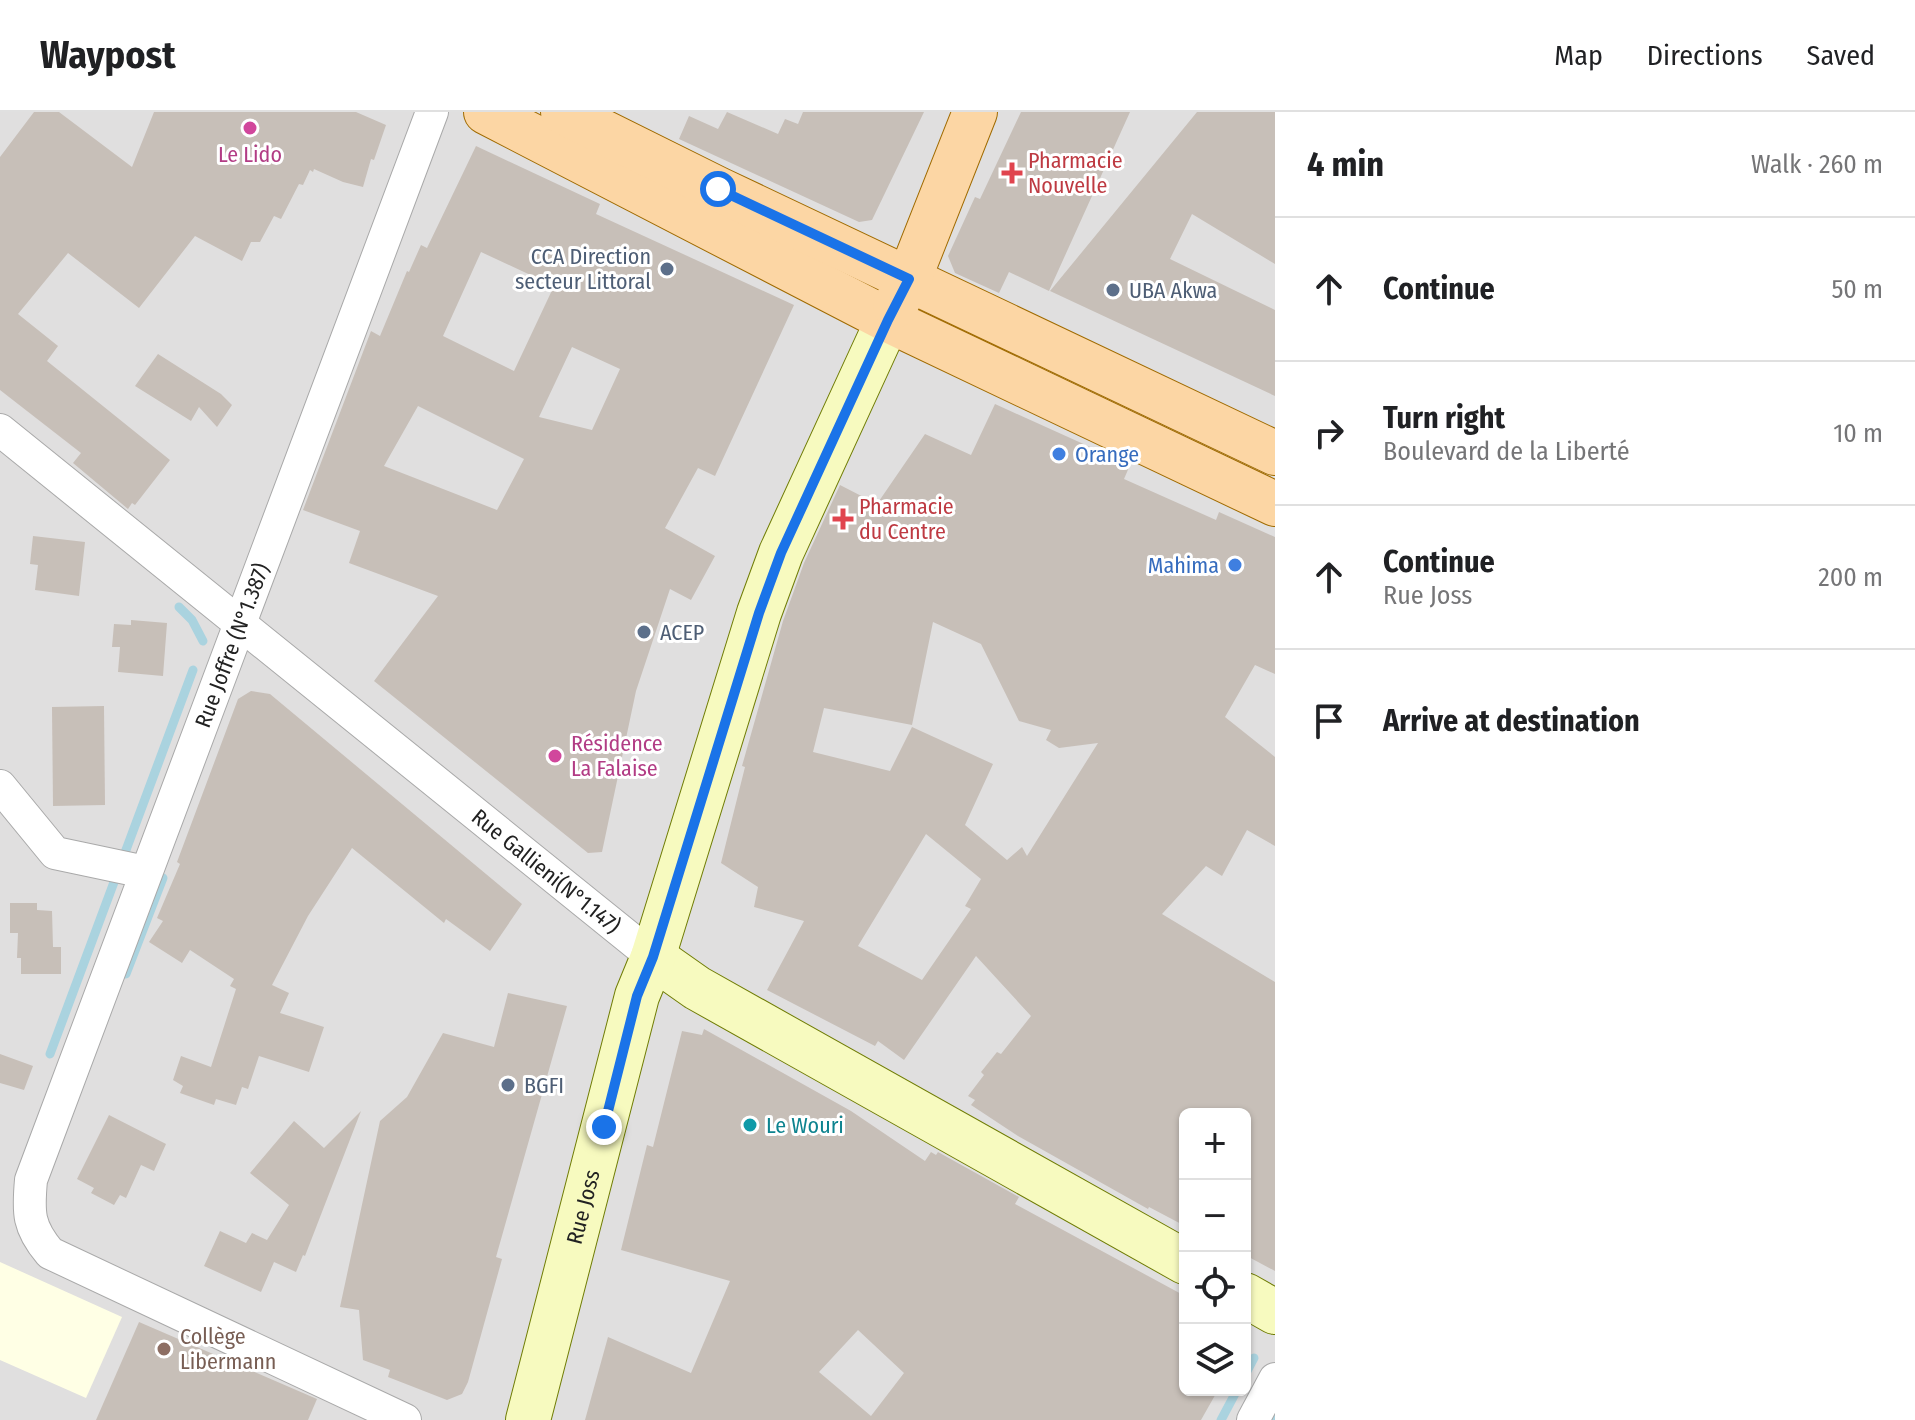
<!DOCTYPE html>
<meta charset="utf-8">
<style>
:root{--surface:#fff;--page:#f6f6f6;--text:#202124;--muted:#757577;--line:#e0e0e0}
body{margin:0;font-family:"Fira Sans Condensed",sans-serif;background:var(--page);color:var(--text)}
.controls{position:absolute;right:24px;bottom:24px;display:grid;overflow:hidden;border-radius:12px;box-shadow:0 2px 6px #0004}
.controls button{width:72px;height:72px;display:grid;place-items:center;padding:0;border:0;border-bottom:2px solid var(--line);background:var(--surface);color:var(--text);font:40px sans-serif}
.stop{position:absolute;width:24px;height:24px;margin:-18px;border:6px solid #1a73e8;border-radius:50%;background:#fff}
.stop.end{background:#1a73e8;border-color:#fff;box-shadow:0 2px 8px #0008}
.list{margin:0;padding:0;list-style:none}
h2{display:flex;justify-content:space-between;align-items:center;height:104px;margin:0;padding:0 32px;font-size:34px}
h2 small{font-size:26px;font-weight:400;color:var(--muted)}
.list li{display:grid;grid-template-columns:52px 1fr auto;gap:24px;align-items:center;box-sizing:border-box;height:144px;padding:0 32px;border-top:2px solid var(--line)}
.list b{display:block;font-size:30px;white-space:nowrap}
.list p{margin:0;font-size:26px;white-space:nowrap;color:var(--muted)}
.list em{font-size:26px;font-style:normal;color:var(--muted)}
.icon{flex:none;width:44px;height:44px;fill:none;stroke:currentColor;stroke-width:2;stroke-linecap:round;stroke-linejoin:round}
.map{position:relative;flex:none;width:1275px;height:1308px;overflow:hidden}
header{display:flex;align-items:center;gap:48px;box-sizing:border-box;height:112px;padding:0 40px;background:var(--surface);border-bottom:2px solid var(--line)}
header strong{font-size:38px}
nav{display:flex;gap:44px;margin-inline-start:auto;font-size:28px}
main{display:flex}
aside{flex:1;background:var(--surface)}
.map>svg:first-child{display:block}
.residential{fill:#e0dfdf;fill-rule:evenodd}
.education{fill:#ffffe5}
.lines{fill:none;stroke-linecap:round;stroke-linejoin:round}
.stream{stroke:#aad3df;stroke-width:9}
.building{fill:#c7bfb8;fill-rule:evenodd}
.street-casing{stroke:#a9a9a9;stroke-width:34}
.secondary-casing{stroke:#707d05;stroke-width:46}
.primary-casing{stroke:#a06b00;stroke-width:46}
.street{stroke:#fff;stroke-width:32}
.secondary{stroke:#f7fabf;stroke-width:44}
.primary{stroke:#fcd6a4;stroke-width:44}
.route{stroke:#1a73e8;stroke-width:10}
.hotel-dot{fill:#d1479c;stroke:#fff;stroke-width:3}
.health-dot{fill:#e0444e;stroke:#fff;stroke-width:3}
.service-dot{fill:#5c6f8a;stroke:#fff;stroke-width:3}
.shop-dot{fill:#3f7fe0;stroke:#fff;stroke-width:3}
.culture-dot{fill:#0f9aa8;stroke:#fff;stroke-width:3}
.education-dot{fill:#8d6e63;stroke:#fff;stroke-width:3}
.labels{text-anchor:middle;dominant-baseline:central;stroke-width:6;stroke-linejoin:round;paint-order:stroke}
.hotel-label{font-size:22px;fill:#b23c85;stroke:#fff}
.health-label{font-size:22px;fill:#be3a42;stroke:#fff;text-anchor:start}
.service-label{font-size:22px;fill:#4e5e75;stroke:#fff;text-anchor:start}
.shop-label{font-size:22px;fill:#366cbe;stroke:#fff;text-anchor:start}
.street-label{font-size:22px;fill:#222;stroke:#fff}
.culture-label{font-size:22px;fill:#0d838f;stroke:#fff;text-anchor:start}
.education-label{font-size:22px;fill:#785e54;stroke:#fff;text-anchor:start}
</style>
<header>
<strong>Waypost</strong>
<nav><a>Map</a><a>Directions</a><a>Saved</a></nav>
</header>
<main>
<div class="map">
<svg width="1275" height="1308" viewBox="0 0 1275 1308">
<rect width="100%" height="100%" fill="#f2efe9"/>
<path class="residential" d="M0 0H1275V1308H0ZM1185 1002H1245V1278H1185Z"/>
<path class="education" d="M0 1150 122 1205 86 1286 0 1248Z"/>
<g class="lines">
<g class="stream">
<path d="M179 495 192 508 203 529"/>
<path d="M126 862 163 766"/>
<path d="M50 942 193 558"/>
<path d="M1245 1263 1254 1246"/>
<path d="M1221 1308 1237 1278"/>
<path d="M1272 1308 1275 1302"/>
</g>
</g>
<g class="building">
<path d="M34 0H59L132 55 154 0H356L386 13 374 48 371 47 363 75 343 70 314 57 313 60 310 58 303 73 299 72 281 107 274 104 260 130H251L242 149 195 124 139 196 68 141 18 202 58 234 47 249 170 348 135 393 132 391 128 397 73 351 81 341 0 278V45Z"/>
<path d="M727 0 778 22 785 7 798 12 803 0H924L872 108 859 110 679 27 689 4 718 17Z"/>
<path d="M1021 0H1130L1049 179 1009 160 999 181 955 161 948 144 975 85 980 87Z"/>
<path d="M1197 0H1275V152L1192 102 1170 147 1275 198V284L1050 179Z"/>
<path d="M476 34 600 92 596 102 794 193 715 364 698 356 665 416 715 444 691 488 670 477 636 579 602 740 588 741 374 569 438 484 349 451 360 419 303 398 371 219 380 224 407 159 409 160 421 133 427 136ZM481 140 554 174 514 259 443 224ZM572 235 620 257 592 318 539 305ZM418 294 524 347 497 398 384 354Z"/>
<path d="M158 242 221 282 232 293 217 315 199 295 191 309 135 274Z"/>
<path d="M995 292 1130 353 1124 367 1216 408 1219 400 1275 425V562L1255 553 1225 605 1275 645V734L1247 718 1222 764 1206 754 1162 802 1275 870V1159L1245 1143V1002H1185V1114L1149 1095 1148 1097 1018 1024 971 993 975 988 968 984 984 963 981 960 997 940 1001 942 1031 904 976 844 904 948 878 929 875 934 767 878 804 809 754 795 758 775 721 751 745 655 742 654 783 509 804 451 840 373 877 392 925 322 971 343ZM933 510 981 532 1019 609 1051 618 1046 628 1059 636 1098 631 1027 744 1022 735 1007 748 965 713 993 652 912 615 890 659 813 640 824 596 912 613ZM926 722 981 767 965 794 971 797 922 868 858 834Z"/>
<path d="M33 424 85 430 79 484 35 478 38 453 30 452Z"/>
<path d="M131 508 167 511 163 564 118 560 120 535H112L114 512 131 513Z"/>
<path d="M251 579 270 582 522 792 490 839 446 807 444 811 352 736 308 804 272 873 289 881 280 901 324 915 309 960 259 944 248 977 242 975 236 993 216 987 214 993 180 981 183 974 173 968 181 944 211 955 236 877 230 874 234 867 190 838 182 851 149 830 163 809 157 806 180 752 177 750 238 587Z"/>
<path d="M104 594 105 693 53 694 52 595Z"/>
<path d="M10 791H37V798L52 799 53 835H61V862H21V846H17L18 821H10Z"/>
<path d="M508 881 567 894 496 1145 502 1147 468 1270 462 1282 447 1288 388 1265 390 1258 363 1248 359 1198 340 1195 380 1009 407 985 443 921 494 935Z"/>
<path d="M704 917 851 999 925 1049 931 1040 936 1043 938 1040 1019 1085 1015 1092 1185 1184V1278H1218L1201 1308H585L608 1225 691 1261 730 1169 621 1138 647 1033 653 1035 682 919 702 923ZM858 1218 904 1261 871 1304 819 1260Z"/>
<path d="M0 942 33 954 24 978 0 971Z"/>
<path d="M361 999 305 1144 303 1143 296 1160 274 1150 261 1180 204 1154 220 1119 246 1131 252 1121 267 1128 289 1093 250 1061 294 1009 324 1036Z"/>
<path d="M109 1003 166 1032 154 1059 141 1053 126 1086 120 1083 114 1093 91 1081 94 1076 77 1067Z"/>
<path d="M139 1210 317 1287 308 1308H96Z"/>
</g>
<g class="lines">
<g class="street-casing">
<g id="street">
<path id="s1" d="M0 318 653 845"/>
<path d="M0 674 55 741 145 760"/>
<path id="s2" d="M405 1308 50 1141C28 1115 28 1101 31 1068L432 0"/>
<path d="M1253 1308 1275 1267"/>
</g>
</g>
<g class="secondary-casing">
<g id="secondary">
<path d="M653 845 697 876 1185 1150"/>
<path d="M1245 1183 1275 1200"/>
<path id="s3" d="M528 1308 637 884 653 845 759 501 781 441 888 208"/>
</g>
</g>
<g class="primary-casing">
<g id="primary">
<path d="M486 0 888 208 1275 392"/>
<path d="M563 0 718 77 1275 341"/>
<path d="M895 194 909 167 975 0"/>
</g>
</g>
<use href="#street" class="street"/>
<use href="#secondary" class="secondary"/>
<use href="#primary" class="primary"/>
</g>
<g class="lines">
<path class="route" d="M604 1015 637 884 653 845 759 501 781 441 888 208 909 167 718 77"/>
</g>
<g class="hotel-dot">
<circle cx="250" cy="16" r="8"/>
<circle cx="555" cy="644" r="8"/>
</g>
<g class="health-dot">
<path d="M1008 49h8v8h8v8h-8v8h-8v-8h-8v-8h8z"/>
<path d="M839 395h8v8h8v8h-8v8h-8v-8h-8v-8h8z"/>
</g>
<g class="service-dot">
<circle cx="667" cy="157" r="8"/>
<circle cx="1113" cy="178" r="8"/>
<circle cx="644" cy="520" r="8"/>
<circle cx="508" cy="973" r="8"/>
</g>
<g class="shop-dot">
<circle cx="1059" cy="342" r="8"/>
<circle cx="1235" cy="453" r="8"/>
</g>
<circle class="culture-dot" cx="750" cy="1013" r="8"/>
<circle class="education-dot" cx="164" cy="1237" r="8"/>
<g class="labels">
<g class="hotel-label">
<text x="250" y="42">Le Lido</text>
<text x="571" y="631" text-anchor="start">Résidence<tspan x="571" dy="25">La Falaise</tspan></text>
</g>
<g class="health-label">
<text x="1028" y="48">Pharmacie<tspan x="1028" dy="25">Nouvelle</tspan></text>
<text x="859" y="394">Pharmacie<tspan x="859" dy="25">du Centre</tspan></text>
</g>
<g class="service-label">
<text x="651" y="144" text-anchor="end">CCA Direction<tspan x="651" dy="25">secteur Littoral</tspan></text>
<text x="1129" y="178">UBA Akwa</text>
<text x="660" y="520">ACEP</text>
<text x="524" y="973">BGFI</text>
</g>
<g class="shop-label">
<text x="1075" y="342">Orange</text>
<text x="1219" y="453" text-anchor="end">Mahima</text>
</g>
<g class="street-label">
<text stroke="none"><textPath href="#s2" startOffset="1042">Rue Joffre (N°1.387)</textPath></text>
<text stroke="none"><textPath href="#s1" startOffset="702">Rue Gallieni(N°1.147)</textPath></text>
<text stroke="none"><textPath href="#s3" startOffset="220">Rue Joss</textPath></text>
</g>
<g class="culture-label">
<text x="766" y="1013">Le Wouri</text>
</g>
<g class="education-label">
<text x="180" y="1224">Collège<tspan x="180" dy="25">Libermann</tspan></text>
</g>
</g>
</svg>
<div class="controls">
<button>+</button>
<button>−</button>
<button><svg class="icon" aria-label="locate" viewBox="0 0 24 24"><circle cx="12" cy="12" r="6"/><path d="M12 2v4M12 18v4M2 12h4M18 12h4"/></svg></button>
<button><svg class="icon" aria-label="layers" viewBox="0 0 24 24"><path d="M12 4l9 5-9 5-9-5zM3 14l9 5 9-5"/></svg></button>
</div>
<div class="stop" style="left:718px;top:77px"></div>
<div class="stop end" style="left:604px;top:1015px"></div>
</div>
<aside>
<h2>4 min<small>Walk · 260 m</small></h2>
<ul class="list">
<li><svg class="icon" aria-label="ahead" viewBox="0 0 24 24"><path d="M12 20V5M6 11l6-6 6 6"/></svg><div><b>Continue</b></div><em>50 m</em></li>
<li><svg class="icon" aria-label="right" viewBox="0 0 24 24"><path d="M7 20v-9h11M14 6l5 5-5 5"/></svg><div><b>Turn right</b><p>Boulevard de la Liberté</p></div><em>10 m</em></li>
<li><svg class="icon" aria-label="ahead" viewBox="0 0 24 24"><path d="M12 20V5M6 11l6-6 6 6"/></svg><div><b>Continue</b><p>Rue Joss</p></div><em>200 m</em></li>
<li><svg class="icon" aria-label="arrive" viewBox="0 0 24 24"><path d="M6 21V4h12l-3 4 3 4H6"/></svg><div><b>Arrive at destination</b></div></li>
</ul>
</aside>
</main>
